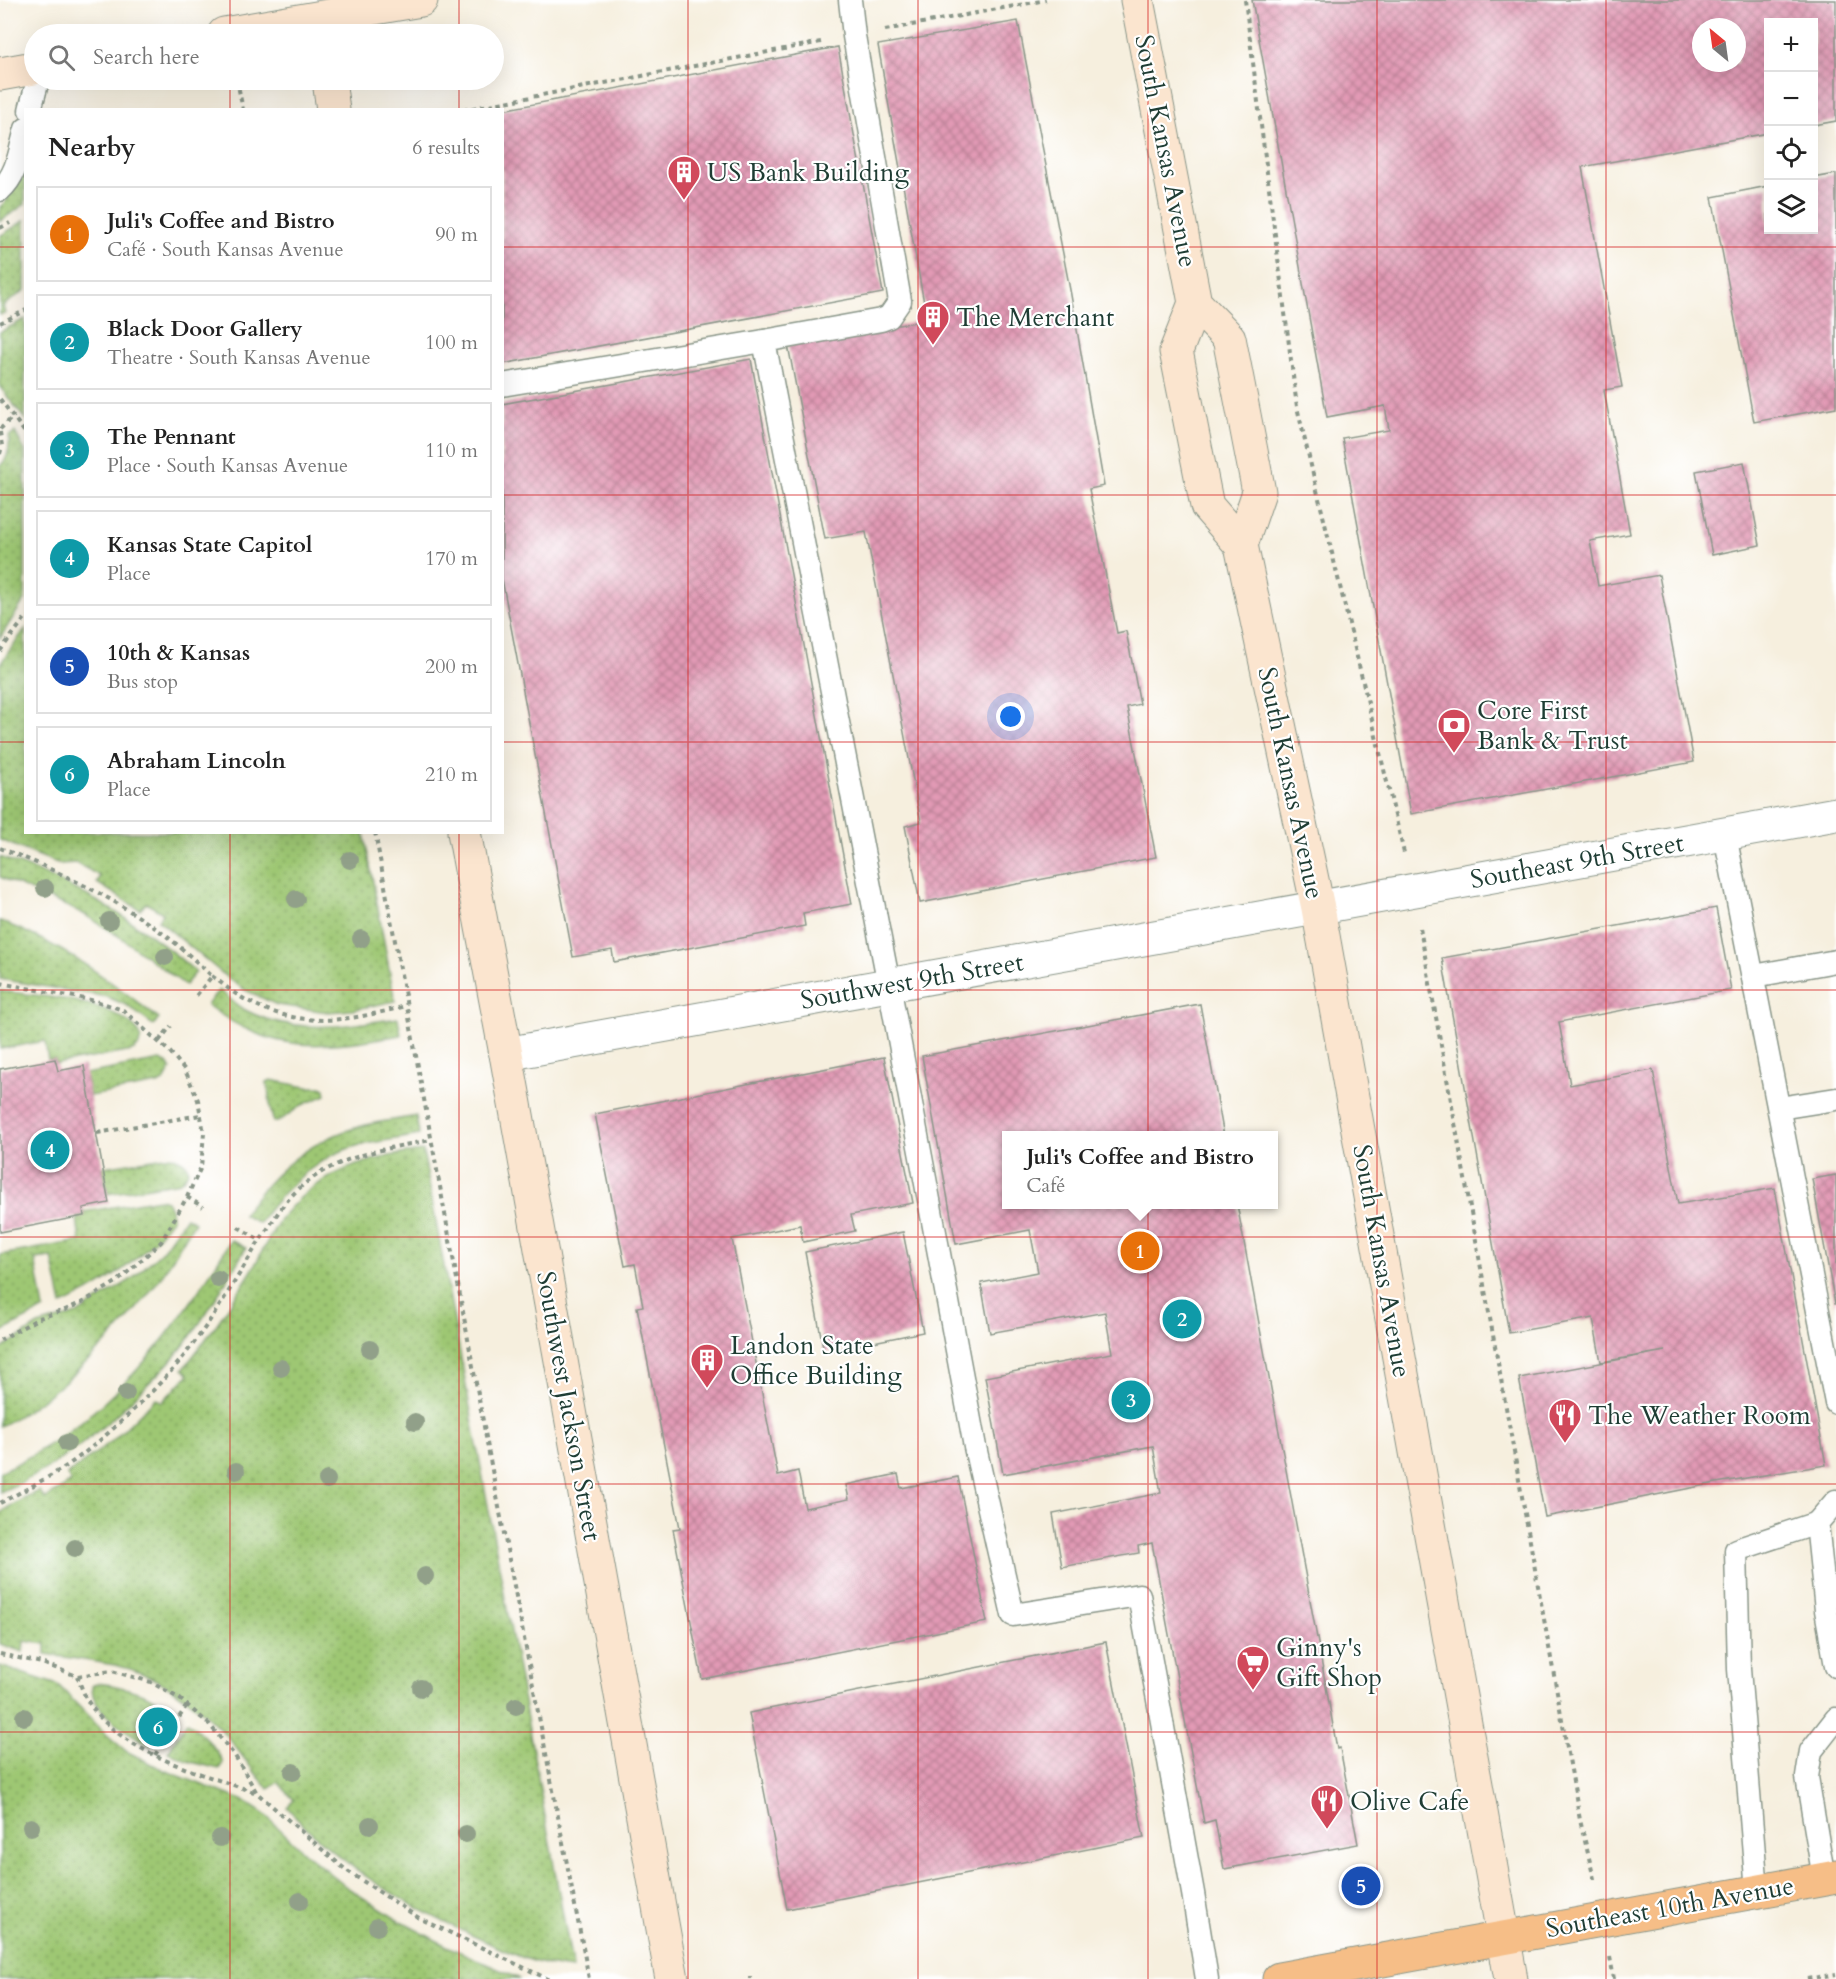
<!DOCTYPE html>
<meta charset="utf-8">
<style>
:root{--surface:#fff;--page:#f2f2f2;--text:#222;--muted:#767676;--line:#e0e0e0;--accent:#0f766e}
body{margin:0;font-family:Cardo,serif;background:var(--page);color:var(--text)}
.controls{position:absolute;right:18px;top:18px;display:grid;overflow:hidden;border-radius:0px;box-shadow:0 6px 24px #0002}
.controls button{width:54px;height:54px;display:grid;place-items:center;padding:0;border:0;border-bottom:2px solid var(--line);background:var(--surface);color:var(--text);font:30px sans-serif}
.compass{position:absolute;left:1692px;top:18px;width:54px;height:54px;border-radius:50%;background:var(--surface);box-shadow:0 6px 24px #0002;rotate:331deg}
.you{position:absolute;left:1011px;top:717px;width:21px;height:21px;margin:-15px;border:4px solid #fff;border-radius:50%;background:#1a73e8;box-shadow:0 0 0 9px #1a73e833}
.badge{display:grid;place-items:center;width:39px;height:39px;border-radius:50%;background:var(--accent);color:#fff;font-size:20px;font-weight:700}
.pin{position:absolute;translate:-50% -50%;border:3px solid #fff;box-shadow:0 2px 6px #0006}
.popup{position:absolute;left:1002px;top:1131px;width:276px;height:78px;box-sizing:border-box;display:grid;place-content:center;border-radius:0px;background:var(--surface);filter:drop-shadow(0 2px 4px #0005);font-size:20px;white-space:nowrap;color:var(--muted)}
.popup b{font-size:22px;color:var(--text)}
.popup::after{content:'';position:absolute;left:50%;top:100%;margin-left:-12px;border:12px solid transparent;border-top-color:var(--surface)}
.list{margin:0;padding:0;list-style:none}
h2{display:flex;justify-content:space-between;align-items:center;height:78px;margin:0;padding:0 24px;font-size:26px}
h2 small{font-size:20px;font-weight:400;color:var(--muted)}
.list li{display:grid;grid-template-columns:39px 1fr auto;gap:18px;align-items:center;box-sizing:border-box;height:96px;margin:0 12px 12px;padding:0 12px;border:2px solid var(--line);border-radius:0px}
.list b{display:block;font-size:22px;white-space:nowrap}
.list p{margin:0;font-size:20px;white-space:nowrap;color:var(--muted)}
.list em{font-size:20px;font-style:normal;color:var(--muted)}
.icon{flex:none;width:33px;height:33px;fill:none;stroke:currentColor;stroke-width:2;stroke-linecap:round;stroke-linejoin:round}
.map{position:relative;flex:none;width:1836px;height:1979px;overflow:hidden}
.search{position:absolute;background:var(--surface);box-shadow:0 6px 24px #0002;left:24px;top:24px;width:480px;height:66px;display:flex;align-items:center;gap:15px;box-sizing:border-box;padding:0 21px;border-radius:33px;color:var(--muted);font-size:22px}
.panel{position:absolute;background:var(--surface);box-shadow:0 6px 24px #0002;left:24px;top:108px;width:480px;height:726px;border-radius:0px}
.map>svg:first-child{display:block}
.grass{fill:url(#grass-dots);stroke:#5e8254;stroke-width:1.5}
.building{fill:url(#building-cross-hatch);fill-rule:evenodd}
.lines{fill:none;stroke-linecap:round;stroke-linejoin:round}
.service-casing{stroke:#8a9689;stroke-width:25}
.tertiary-casing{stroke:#8a9689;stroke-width:35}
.secondary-casing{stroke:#8a9689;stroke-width:35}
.primary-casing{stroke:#8a9689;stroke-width:35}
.path{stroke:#8a9689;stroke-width:4;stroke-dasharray:4.5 4.5;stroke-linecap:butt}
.service{stroke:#fff;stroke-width:22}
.tertiary{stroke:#fff;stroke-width:33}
.secondary{stroke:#fbe5cf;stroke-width:33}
.primary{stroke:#f6be87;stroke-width:33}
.tree{fill:#91a089}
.grid{fill:none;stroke:#d62828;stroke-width:1.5;stroke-opacity:0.55}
.labels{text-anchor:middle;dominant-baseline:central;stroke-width:4.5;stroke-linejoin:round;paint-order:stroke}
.street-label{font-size:26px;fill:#1f3d34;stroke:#fff}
.poi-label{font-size:26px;fill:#1f3d34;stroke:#fff;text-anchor:start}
</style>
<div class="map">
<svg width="1836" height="1979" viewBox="0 0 1836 1979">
<defs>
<pattern id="grass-dots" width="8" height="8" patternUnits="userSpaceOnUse" patternTransform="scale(1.5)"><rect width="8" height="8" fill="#9ec773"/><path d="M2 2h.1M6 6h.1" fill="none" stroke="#80a35f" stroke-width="1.8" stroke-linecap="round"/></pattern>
<pattern id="building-cross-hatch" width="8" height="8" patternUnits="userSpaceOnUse" patternTransform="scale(1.5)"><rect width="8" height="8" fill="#e29ab5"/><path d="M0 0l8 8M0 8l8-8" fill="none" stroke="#b77f94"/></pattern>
</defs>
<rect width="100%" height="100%" fill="#fff"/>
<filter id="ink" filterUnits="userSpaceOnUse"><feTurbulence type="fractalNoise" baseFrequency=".0167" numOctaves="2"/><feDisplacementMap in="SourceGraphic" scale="12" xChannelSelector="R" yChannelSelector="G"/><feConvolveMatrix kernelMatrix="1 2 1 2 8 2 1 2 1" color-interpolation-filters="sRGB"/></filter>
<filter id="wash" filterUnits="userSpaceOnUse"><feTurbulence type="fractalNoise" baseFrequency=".008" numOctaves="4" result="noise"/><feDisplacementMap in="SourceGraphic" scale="24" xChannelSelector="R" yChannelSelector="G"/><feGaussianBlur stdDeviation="1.35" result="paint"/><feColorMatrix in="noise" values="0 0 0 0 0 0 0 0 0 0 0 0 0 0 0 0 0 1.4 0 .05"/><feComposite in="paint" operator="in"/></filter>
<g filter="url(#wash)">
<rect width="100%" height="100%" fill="#f6efde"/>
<g class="grass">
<path d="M25 173V204L0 221V207L5 202Z"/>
<path d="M25 220V290L3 306 5 313 0 315V236Z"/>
<path d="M25 319V419L0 387V332Z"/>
<path d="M15 432 25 451V599L0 638V466C8 459 10 447 9 436Z"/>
<path d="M25 629 26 832 364 833 395 1001 352 1010 328 1012 277 1005 245 990 229 979 158 920 163 913 146 903 140 910 97 883 100 876 76 863 59 864 0 840V664Z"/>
<path d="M0 857C71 881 140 922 196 972L185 985 120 937 82 913 0 877Z"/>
<path d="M0 921C61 944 109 979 159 1019L153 1025 126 1005 107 997 0 979Z"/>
<path d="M219 990C226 995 233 1002 240 1007 288 1036 346 1026 398 1018L401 1035C322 1048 275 1056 207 1005Z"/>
<path d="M0 991C38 996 105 999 133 1026 138 1031 142 1034 140 1041 139 1049 134 1051 127 1052L56 1064 55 1059 48 1060 45 1041 0 1049Z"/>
<path d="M160 1060 167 1063 171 1069 165 1080 158 1084 90 1096 85 1074Z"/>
<path d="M271 1080 306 1087H321L325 1089 326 1095 302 1105 278 1122H274C269 1112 270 1096 267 1084V1082Z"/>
<path d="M416 1116 419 1135C400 1139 379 1141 360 1145 316 1156 284 1188 259 1223L243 1215C272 1172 311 1139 362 1126 379 1121 398 1120 416 1116Z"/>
<path d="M423 1151 573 1969C538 1966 509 1953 478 1938 407 1906 339 1866 287 1807L294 1800 278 1782 269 1789C253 1772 241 1753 226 1735 197 1703 158 1674 115 1665 92 1661 69 1658 46 1654V1644L24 1641 23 1652 0 1644V1514L8 1507 39 1491 45 1499 71 1482 67 1475 113 1440 156 1398 162 1402 189 1374 183 1369C208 1338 230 1306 251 1272 261 1255 269 1236 280 1220 315 1173 367 1157 423 1151Z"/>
<path d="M171 1156C187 1161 195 1169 180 1182L108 1194 103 1167Z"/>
<path d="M159 1199 167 1201 171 1209 172 1219C143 1259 106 1285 62 1305L52 1257 35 1259 44 1309 0 1333V1255L80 1241 77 1218 84 1216 83 1212Z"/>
<path d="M186 1217 195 1222C183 1240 173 1259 161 1277 125 1328 56 1399 0 1426V1350L38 1325 77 1314 132 1279 162 1251Z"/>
<path d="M231 1240 246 1248C227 1280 209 1312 187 1341 175 1358 159 1373 144 1388 102 1430 56 1470 0 1492V1472C106 1422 172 1338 231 1240Z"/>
<path d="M0 1666 58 1685 106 1734 126 1751 164 1770 244 1801 264 1814 305 1853 345 1886 398 1920 447 1946 520 1979H0Z"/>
<path d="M97 1683C125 1686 149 1694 174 1709L164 1723 155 1717 149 1726 159 1732 151 1746C132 1735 90 1712 92 1686Z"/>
<path d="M187 1721C201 1733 216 1746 223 1763L219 1769 187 1761 168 1752Z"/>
</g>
<g id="blocks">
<g class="building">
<path d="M1252 0H1836V121L1814 125V22H1768V133L1582 167 1622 387 1604 390 1630 534 1590 541 1598 586 1659 575 1694 762 1411 814 1342 438 1389 430 1385 406 1327 417ZM1701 27H1737V63H1701Z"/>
<path d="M1018 21 1071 295 1104 486 1089 489 1117 633 1126 631 1140 704 1127 707 1156 857 920 903 905 826 921 822 866 532 825 539 788 345 927 320 878 45Z"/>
<path d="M838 47 883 293 502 364V110Z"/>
<path d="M1836 174V407L1754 422 1712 197 1768 186V230H1814V178Z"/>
<path d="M751 359 852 904 803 913 805 926 614 962 612 950 573 957 502 579V404Z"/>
<path d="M1744 462 1760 545 1712 555 1696 471Z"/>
<path d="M1716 908 1731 990 1559 1022 1570 1085 1653 1070 1678 1204 1775 1188 1826 1465 1716 1483 1545 1517 1519 1378 1665 1351 1601 1362 1593 1318 1509 1333 1442 958Z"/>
<path d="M1200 1004 1224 1136H1006V1204H1237L1329 1703 1337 1749 1340 1748 1358 1844 1224 1869 1215 1820 1204 1823 1152 1543 1138 1546 1139 1553 1062 1567 1053 1514 1161 1493 1153 1446 1003 1474 985 1377 1112 1353 1105 1312 990 1333 981 1283 1038 1272 1030 1230 956 1244 922 1056Z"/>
<path d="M884 1057 913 1203 851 1215 855 1231 803 1242 800 1225 732 1239 778 1476 798 1471 805 1508 849 1499 846 1485 898 1474 901 1488 958 1477 987 1622 702 1679 673 1529 680 1528 637 1307 643 1306 635 1264 625 1266 595 1114Z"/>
<path d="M55 1059 58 1071 84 1066 109 1203 83 1208 84 1216 0 1232V1069Z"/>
<path d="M1836 1175V1304H1835L1812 1179Z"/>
<path d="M903 1232 923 1332 824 1352 805 1252Z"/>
<path d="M1106 1642 1144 1838 787 1909 749 1713Z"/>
</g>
</g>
</g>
<g filter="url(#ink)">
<use href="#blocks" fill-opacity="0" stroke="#8a9689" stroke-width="1.5"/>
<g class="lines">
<g class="service-casing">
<g id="service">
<path d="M850 0 854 36 900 301 889 317 881 320 764 341 889 985 975 1447 1013 1615 1139 1595 1193 1893 1207 1979"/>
<path d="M30 110 38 80"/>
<path d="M0 190C18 174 20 150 26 129"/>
<path d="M502 385 764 341"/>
<path d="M1725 835 1836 1403"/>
<path d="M1754 976 1836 961"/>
<path d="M1779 1108 1836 1099"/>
<path d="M1817 1523 1826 1610 1836 1666"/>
<path d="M1824 1879 1807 1777 1811 1751 1836 1719"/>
<path d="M1757 1891 1739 1669 1736 1550 1817 1523 1836 1501"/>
</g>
</g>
<g class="tertiary-casing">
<path id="tertiary" d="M506 1054 1836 814"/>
</g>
<g class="secondary-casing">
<g id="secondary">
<path d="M1137 0 1195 303 1229 338 1259 492 1241 545"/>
<path d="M224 34 421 0"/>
<path d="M0 74 34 68"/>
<path d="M329 80 333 110"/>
<path d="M1195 303 1176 351 1207 506 1241 545 1318 908 1511 1979"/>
<path d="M464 832 506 1054 672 1979"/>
</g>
</g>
<g class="primary-casing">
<path id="primary" d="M1279 1979 1836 1877"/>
</g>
<g class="path">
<path d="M1245 0 1297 407 1404 853"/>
<path d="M885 30 1046 0"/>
<path d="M237 80 243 110"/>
<path d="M463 110 821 42"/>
<path d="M0 228 10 223"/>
<path d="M0 323 26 310"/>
<path d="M0 399 26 434"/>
<path d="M0 429 14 416"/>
<path d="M0 432 2 446 0 454"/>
<path d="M0 651 26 617"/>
<path d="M375 832 494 1481 589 1979"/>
<path d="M0 848C61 872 122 901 174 942 187 953 200 965 212 976L195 997"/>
<path d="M1420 928 1580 1820 1595 1883"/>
<path d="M212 976C223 984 234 994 246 1000 301 1030 349 1021 406 1006"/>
<path d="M0 983 96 1001 123 1010 170 1052 185 1070 198 1100 204 1133 201 1167 187 1197 161 1242 118 1281 85 1301 65 1310 39 1318 0 1340"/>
<path d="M159 1041 171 1026"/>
<path d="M97 1133 200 1115"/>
<path d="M187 1197 203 1207"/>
<path d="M238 1227 260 1240C269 1228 276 1214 286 1202 323 1158 378 1150 431 1140"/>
<path d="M0 1503C23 1491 46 1479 68 1465 105 1439 143 1402 173 1369 207 1330 233 1284 260 1240"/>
<path d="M0 1654 42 1663 77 1676 112 1671 151 1682 180 1699 209 1724 235 1756 257 1793 346 1870 419 1918 548 1979"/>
<path d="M77 1676C81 1686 85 1698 91 1706 126 1755 203 1774 257 1793"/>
<path d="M155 1755 187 1705"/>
<path d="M1610 1957 1614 1979"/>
<path d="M750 1977V1979"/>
<path d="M1807 1979 1836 1974"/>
</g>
<use href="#service" class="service"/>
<use href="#tertiary" class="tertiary"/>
<use href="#secondary" class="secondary"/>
<use href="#primary" class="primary"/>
</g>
<g class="tree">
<circle cx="350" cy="860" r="9"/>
<circle cx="45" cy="888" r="9"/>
<circle cx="296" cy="899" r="9"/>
<circle cx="109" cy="921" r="9"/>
<circle cx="361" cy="939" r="9"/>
<circle cx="165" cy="957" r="9"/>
<circle cx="218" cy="1279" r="9"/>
<circle cx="370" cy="1349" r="9"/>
<circle cx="281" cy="1368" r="9"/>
<circle cx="126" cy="1393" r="9"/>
<circle cx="415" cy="1422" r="9"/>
<circle cx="67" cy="1443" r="9"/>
<circle cx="236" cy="1471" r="9"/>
<circle cx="327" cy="1480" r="9"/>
<circle cx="75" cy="1548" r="9"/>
<circle cx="425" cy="1576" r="9"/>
<circle cx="421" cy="1688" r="9"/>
<circle cx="516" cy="1706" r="9"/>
<circle cx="24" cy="1717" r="9"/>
<circle cx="293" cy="1772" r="9"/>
<circle cx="370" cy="1825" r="9"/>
<circle cx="31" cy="1827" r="9"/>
<circle cx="466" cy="1834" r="9"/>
<circle cx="220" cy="1838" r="9"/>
<circle cx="300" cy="1901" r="9"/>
<circle cx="377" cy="1927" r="9"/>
</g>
</g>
<path class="grid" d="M230 0V34M459 0V34M688 0V1979M918 0V1979M1148 0V1979M1377 0V1979M1606 0V1979M230 80V110M459 80V110M0 247H26M502 247H1836M0 495H26M502 495H1836M0 742H26M502 742H1836M230 832V1979M459 832V1979M0 990H1836M0 1237H1836M0 1484H1836M0 1732H1836"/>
<defs>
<g id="building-pin" transform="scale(1.725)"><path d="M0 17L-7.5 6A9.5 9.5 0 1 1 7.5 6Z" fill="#d1495b" stroke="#fff"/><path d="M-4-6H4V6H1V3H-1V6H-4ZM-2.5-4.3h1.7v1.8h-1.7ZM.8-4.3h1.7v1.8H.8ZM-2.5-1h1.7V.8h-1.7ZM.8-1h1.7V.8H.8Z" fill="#fff"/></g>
<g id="bank-pin" transform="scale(1.725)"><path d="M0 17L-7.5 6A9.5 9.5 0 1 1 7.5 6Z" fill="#d1495b" stroke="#fff"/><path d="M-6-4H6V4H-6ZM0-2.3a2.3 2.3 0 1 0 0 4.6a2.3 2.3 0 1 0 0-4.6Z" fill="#fff"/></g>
<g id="restaurant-pin" transform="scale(1.725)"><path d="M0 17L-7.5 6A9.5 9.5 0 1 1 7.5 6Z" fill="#d1495b" stroke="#fff"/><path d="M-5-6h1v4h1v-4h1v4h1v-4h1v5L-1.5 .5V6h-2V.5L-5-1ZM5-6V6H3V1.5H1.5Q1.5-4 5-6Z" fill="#fff"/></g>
<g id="supermarket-pin" transform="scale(1.725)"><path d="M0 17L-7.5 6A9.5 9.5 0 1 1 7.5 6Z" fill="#d1495b" stroke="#fff"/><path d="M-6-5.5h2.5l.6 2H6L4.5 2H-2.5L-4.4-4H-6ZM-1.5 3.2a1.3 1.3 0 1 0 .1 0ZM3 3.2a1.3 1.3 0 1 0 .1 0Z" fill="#fff"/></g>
</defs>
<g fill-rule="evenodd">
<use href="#building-pin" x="684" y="172"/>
<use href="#building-pin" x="933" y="317"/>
<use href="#bank-pin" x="1454" y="725"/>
<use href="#building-pin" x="707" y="1360"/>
<use href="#restaurant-pin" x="1565" y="1415"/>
<use href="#supermarket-pin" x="1253" y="1662"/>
<use href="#restaurant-pin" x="1327" y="1801"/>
</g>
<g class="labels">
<g class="street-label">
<text transform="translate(1166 151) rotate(79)">South Kansas Avenue</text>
<text transform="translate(1291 783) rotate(78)">South Kansas Avenue</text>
<text transform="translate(1577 861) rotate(-10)">Southeast 9th Street</text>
<text transform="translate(912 981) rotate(-10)">Southwest 9th Street</text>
<text transform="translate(1382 1261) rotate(80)">South Kansas Avenue</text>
<text transform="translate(569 1406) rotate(80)">Southwest Jackson Street</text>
<text transform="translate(1670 1907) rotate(-10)">Southeast 10th Avenue</text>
</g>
<g class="poi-label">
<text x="707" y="172">US Bank Building</text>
<text x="956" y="317">The Merchant</text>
<text x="1477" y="710">Core First<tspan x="1477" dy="30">Bank &amp; Trust</tspan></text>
<text x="730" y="1345">Landon State<tspan x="730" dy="30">Office Building</tspan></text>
<text x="1588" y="1415">The Weather Room</text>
<text x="1276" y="1647">Ginny's<tspan x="1276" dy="30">Gift Shop</tspan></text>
<text x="1350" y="1801">Olive Cafe</text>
</g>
</g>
</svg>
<div class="controls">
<button>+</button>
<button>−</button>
<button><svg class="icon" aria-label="locate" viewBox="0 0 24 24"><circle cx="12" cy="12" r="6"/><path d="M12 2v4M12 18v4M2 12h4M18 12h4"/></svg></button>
<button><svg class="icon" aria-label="layers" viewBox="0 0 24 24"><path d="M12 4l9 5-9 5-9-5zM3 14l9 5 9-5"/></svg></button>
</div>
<svg class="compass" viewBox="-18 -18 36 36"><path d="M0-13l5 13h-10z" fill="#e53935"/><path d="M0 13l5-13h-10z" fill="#767676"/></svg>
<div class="you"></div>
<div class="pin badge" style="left:1140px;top:1251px;background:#e8710a">1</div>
<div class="popup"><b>Juli's Coffee and Bistro</b>Café</div>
<div class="pin badge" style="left:1182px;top:1319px;background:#0f9aa8">2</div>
<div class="pin badge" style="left:1131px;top:1400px;background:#0f9aa8">3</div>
<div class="pin badge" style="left:50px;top:1150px;background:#0f9aa8">4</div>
<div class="pin badge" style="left:1361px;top:1886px;background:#1a4fb4">5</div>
<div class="pin badge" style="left:158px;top:1727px;background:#0f9aa8">6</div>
<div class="search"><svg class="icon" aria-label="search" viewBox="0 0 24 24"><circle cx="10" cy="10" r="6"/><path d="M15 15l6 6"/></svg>Search here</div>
<section class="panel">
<h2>Nearby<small>6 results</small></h2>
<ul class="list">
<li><span class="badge" style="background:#e8710a">1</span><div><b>Juli's Coffee and Bistro</b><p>Café · South Kansas Avenue</p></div><em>90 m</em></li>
<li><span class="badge" style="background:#0f9aa8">2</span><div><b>Black Door Gallery</b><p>Theatre · South Kansas Avenue</p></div><em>100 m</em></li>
<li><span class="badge" style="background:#0f9aa8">3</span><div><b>The Pennant</b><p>Place · South Kansas Avenue</p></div><em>110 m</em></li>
<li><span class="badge" style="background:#0f9aa8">4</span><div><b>Kansas State Capitol</b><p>Place</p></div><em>170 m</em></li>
<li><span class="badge" style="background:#1a4fb4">5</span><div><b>10th &amp; Kansas</b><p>Bus stop</p></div><em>200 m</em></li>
<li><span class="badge" style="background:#0f9aa8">6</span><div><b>Abraham Lincoln</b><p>Place</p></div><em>210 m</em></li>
</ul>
</section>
</div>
